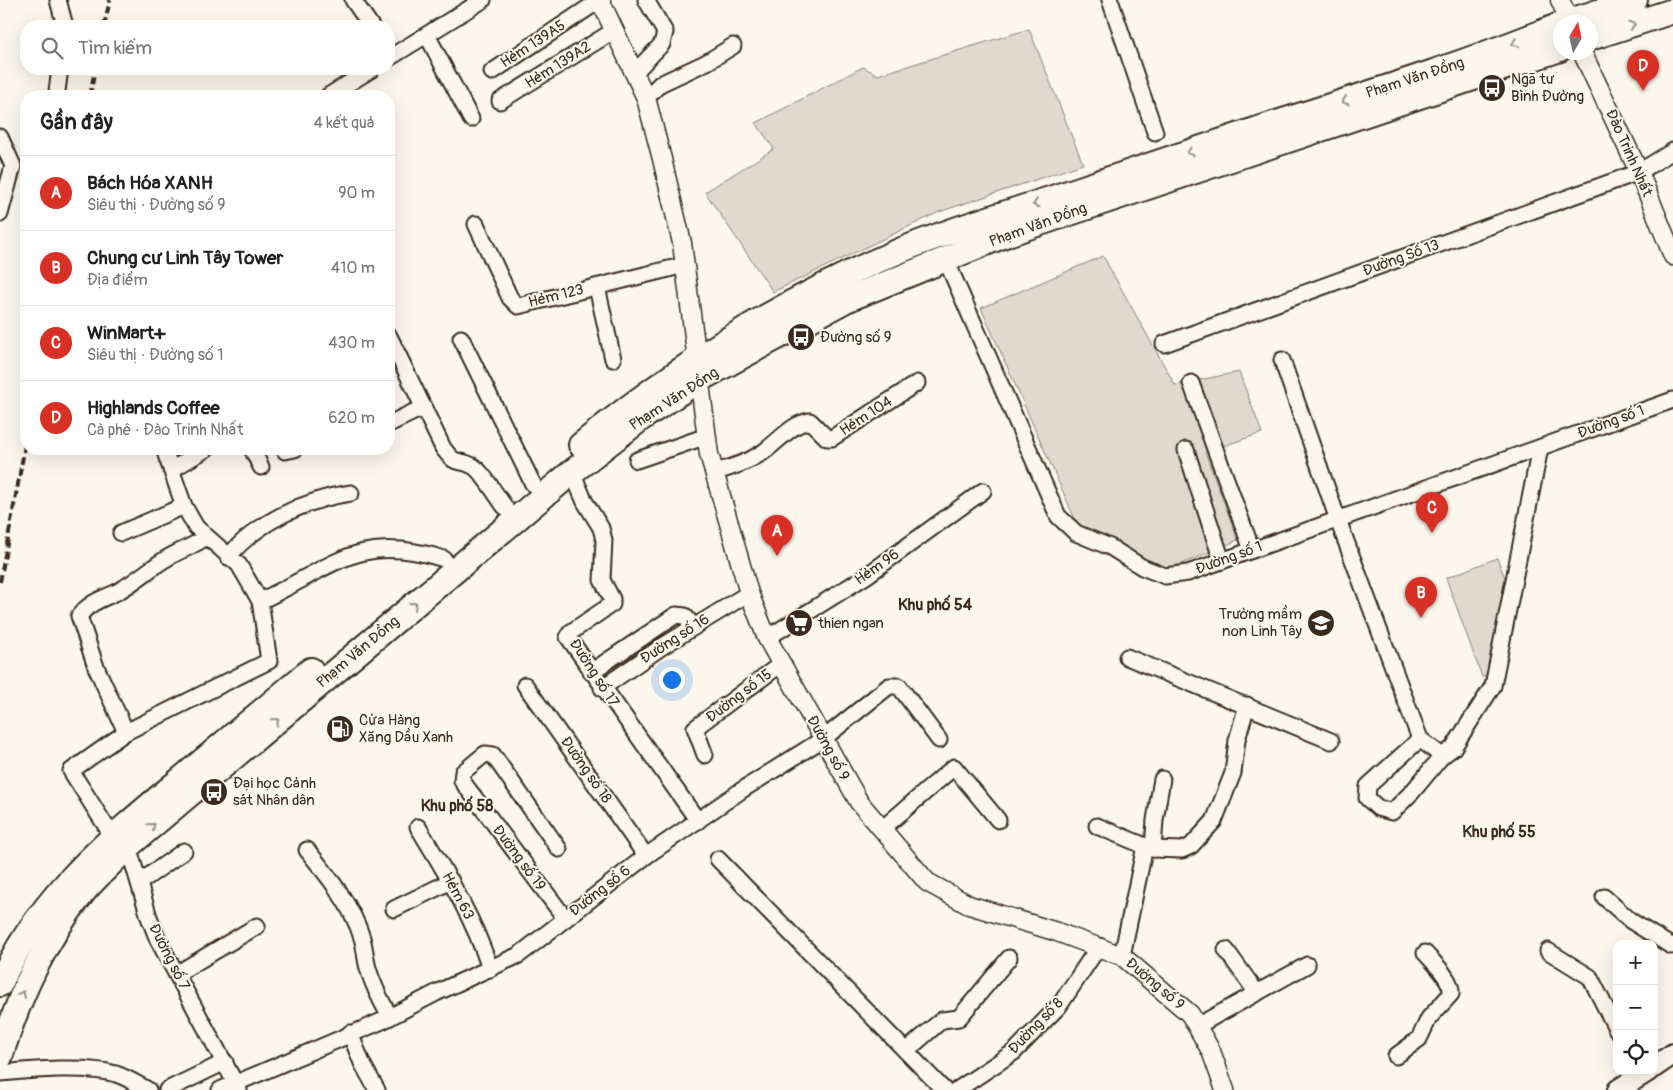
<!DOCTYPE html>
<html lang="vi">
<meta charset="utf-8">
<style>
:root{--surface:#fff;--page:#f6f6f6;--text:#222;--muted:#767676;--line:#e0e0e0;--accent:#d93025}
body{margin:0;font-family:Pangolin,sans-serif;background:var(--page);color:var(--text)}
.controls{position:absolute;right:15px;bottom:15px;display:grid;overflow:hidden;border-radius:10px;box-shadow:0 5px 20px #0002}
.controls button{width:45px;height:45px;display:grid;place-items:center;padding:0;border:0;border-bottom:1px solid var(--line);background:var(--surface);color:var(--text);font:25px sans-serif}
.compass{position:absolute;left:1553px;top:15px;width:45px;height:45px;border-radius:50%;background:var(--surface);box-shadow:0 5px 20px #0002;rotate:9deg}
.you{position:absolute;left:671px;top:679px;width:18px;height:18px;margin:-12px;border:4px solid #fff;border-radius:50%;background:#1a73e8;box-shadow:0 0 0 8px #1a73e833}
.badge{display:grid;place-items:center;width:32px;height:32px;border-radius:50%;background:var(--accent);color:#fff;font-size:16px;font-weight:700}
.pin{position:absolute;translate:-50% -41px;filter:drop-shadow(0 1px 2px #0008)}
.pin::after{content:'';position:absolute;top:26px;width:18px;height:15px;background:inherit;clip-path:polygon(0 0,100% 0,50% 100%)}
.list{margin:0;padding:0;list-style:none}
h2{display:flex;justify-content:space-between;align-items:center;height:65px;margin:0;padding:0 20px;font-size:21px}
h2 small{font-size:16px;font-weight:400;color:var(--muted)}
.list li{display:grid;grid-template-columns:32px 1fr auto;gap:15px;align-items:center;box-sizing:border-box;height:75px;padding:0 20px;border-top:1px solid var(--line)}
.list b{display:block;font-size:19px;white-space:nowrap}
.list p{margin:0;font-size:16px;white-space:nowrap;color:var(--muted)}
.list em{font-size:16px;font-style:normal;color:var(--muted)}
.icon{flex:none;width:28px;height:28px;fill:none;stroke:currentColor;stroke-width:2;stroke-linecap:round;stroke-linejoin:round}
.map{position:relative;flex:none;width:1673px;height:1090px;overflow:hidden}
.search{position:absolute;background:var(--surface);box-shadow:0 5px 20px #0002;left:20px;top:20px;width:375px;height:55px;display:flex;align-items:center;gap:12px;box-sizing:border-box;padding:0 18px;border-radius:20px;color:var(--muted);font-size:19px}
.panel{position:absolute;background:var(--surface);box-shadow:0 5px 20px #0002;left:20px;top:90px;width:375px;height:365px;border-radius:20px}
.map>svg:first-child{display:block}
.green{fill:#dfd9ce;stroke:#8d8276}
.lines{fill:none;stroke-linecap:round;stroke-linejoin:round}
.minor-casing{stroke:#3b2a1e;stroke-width:19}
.tertiary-casing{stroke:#3b2a1e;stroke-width:21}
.secondary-casing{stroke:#3b2a1e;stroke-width:24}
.trunk-casing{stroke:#3b2a1e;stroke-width:28}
.minor{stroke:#fbf7ec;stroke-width:15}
.tertiary{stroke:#fbf7ec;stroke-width:18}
.secondary{stroke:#fbf7ec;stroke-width:20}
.trunk{stroke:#fbf7ec;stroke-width:24}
.rail{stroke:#3b2a1e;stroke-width:4;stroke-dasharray:8 4;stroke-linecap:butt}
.oneway{stroke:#9b9085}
.labels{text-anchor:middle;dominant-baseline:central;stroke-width:4;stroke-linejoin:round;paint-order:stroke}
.street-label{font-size:15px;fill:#3b2a1e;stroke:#fbf7ec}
.poi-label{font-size:15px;fill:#3b2a1e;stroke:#fbf7ec;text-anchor:start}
.neighbourhood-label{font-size:16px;font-weight:bold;fill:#3b2a1e;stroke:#fbf7ec}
</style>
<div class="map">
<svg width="1673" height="1090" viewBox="0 0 1673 1090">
<rect width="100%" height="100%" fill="#fbf7ec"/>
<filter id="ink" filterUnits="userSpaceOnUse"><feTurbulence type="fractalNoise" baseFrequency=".02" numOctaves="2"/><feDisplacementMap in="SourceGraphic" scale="10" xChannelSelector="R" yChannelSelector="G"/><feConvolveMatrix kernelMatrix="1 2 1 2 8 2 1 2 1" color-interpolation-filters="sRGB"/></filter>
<g filter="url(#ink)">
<g class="green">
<path d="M1029 29 1083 164 939 212 773 292 705 192 774 149 756 123 863 67 878 75Z"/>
<path d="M1103 256 1175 385 1239 372 1262 433 1205 452 1238 540 1165 571 1079 528 981 308Z"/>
<path d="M1497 558 1507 583 1488 675 1482 677 1446 578Z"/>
</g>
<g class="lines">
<g class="minor-casing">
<g id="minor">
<path d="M58 0 65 26"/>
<path d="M353 0 371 26"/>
<path d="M1110 0 1155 132"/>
<path d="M427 35 471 119"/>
<path d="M389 58 483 0"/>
<path d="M492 72 600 0"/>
<path d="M635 72 662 44 665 32 646 0"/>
<path d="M57 91 60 69"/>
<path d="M328 96 372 69"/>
<path d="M646 98 660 84 707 62 733 46"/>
<path d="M500 101 615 30"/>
<path d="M0 137 13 166 0 214"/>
<path d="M476 224 510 298 518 306 685 265"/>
<path d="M946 260 1058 516 1076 533 1110 547 1142 567 1165 576 1188 573 1673 400"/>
<path d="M597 287 613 359"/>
<path d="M389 336 443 448C458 468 455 457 473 466 482 471 498 498 505 507"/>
<path d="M461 338 533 484"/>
<path d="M1164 344 1639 172 1673 151"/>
<path d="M1282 360 1338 520 1420 739 1442 756 1453 748 1493 686 1540 448"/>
<path d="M1191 383 1252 550"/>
<path d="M389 424 424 407"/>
<path d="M164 449 184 506 196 527 239 565 260 601C333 567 358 532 444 559"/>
<path d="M252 449 261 467"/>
<path d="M1186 450 1222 561"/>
<path d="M285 451 295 449"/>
<path d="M637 460 707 436"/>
<path d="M173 469 206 449"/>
<path d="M572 472 585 502 601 528 604 540 602 580 612 599V604L571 632 568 637 698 821"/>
<path d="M714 472C732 468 746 463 762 453 777 443 792 423 810 421L827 438H832L917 383"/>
<path d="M121 533 184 506"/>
<path d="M228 557C257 522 307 499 351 493"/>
<path d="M767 638 866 576 983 491"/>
<path d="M1127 657 1331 741"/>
<path d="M591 672 676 615 685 616 694 627"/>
<path d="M525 685 646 856"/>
<path d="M602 688 663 646 749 593"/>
<path d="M126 732 96 667 79 616C90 602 102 599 117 592 136 582 151 567 169 557 181 550 194 546 206 537"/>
<path d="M1420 739 1368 786 1367 798 1378 808 1392 812 1413 791 1442 756"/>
<path d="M705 755 695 728 781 664"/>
<path d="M1097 826 1145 846"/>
<path d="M418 827C446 873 474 918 490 969"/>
<path d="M882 829 954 767 998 820"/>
<path d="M114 839 71 771 126 732 269 661 260 601"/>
<path d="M128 846 149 917 158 940 239 1090"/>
<path d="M559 849 493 755 485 754 463 772 462 781 565 918"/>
<path d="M1153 849 1155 820 1162 779"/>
<path d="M307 850C328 876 352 905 362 938 365 947 365 958 368 968 373 986 381 1001 390 1017"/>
<path d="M718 859 944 1090"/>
<path d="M140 882 184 851"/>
<path d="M1604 897 1631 921 1671 946 1673 945"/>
<path d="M394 909 451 881"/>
<path d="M1226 950 1257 993"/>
<path d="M1548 951 1590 977 1617 1030"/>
<path d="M1122 956 1145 846 1153 849 1182 850 1191 846 1214 821 1233 773 1237 740 1247 705"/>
<path d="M178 973 257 926"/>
<path d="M1197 1026 1307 965"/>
<path d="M350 1033 362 1063 377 1090"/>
<path d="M906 1051 942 1020 959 1018 1009 958"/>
<path d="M1396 1056 1419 1039 1429 1018 1451 994C1453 980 1434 963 1425 953"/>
<path d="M0 1073C32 1070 86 1065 116 1074 128 1078 137 1084 148 1090"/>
<path d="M167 1090 225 1062"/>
<path d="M220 1090 382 1021 436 993 519 955 646 856 742 790 823 739 889 686H899L939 740"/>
<path d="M957 1090 1014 1052 1059 1006 1099 946"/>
</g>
</g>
<g class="tertiary-casing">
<g id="tertiary">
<path d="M600 0 646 98 662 159 682 243 709 454 749 593 767 638 859 802 927 882 969 905 1057 932 1122 956 1190 1014 1211 1051 1225 1090"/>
<path d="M1560 0 1570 22"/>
<path d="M1582 52 1639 172 1673 256"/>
</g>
</g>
<g class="secondary-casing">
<g id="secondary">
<path d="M1654 1067 1673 1054"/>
<path d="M1618 1090 1648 1071"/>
</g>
</g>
<g class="trunk-casing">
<g id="trunk">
<path d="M1567 22 1635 0"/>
<path d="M1590 38 1673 11"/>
<path d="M581 445C675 368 780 302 892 254 948 230 1008 213 1065 194 1128 173 1191 151 1255 130 1357 97 1460 66 1560 25"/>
<path d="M0 984C37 897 115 834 186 775 228 740 269 705 311 670"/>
<path d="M0 1057C19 996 44 940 85 890 98 875 114 861 128 846L572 472 643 417 700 379 846 300 1010 233 1560 49"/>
</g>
</g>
<use href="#minor" class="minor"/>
<use href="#tertiary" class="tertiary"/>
<use href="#secondary" class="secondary"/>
<use href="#trunk" class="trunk"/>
<g class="rail">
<path d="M104 26 110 0"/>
<path d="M90 96 95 69"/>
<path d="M0 582 26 440"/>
</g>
</g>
<defs><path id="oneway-chevron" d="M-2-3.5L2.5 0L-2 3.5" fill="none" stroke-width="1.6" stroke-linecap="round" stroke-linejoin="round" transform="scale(1.25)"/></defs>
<g class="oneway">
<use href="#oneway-chevron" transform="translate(1632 25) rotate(-18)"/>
<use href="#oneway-chevron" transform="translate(1515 43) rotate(158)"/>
<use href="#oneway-chevron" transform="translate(1345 101) rotate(162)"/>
<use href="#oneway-chevron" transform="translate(1190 152) rotate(161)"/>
<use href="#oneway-chevron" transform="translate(1036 204) rotate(161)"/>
<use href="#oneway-chevron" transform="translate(414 605) rotate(-40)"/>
<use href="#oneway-chevron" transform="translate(276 721) rotate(-40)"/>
<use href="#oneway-chevron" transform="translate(152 826) rotate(-40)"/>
<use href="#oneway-chevron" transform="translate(22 994) rotate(-67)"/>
</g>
</g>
<defs>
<g id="bus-disc" transform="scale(1.4375)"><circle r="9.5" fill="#3b2a1e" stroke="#fbf7ec"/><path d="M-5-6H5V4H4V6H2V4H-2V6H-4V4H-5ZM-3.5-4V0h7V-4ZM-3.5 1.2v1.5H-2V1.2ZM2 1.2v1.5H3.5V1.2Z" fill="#fff"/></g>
<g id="supermarket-disc" transform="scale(1.4375)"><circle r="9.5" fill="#3b2a1e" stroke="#fbf7ec"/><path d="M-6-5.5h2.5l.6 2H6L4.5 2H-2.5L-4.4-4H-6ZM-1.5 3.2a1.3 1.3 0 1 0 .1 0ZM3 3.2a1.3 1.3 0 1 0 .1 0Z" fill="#fff"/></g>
<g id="school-disc" transform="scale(1.4375)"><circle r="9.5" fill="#3b2a1e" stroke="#fbf7ec"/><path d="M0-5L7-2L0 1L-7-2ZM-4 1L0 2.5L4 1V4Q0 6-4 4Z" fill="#fff"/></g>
<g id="fuel-disc" transform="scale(1.4375)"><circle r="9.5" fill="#3b2a1e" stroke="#fbf7ec"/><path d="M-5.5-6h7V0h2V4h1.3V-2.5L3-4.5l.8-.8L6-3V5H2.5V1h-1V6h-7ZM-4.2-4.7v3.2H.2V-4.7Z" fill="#fff"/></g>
</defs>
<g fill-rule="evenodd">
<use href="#bus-disc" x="1492" y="88"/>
<use href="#bus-disc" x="801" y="337"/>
<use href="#supermarket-disc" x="799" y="623"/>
<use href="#school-disc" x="1321" y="623"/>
<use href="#fuel-disc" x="340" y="729"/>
<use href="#bus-disc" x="214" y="792"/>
</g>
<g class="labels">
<g class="street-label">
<text transform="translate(533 44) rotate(-33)">Hẻm 139A5</text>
<text transform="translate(558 65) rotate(-32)">Hẻm 139A2</text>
<text transform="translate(1415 78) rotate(-18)">Phạm Văn Đồng</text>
<text transform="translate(1629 153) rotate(66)">Đào Trinh Nhất</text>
<text transform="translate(1038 225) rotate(-20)">Phạm Văn Đồng</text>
<text transform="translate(1401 258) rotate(-20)">Đường Số 13</text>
<text transform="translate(556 296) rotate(-14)">Hẻm 123</text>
<text transform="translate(674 399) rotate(-33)">Phạm Văn Đồng</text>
<text transform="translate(866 416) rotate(-33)">Hẻm 104</text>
<text transform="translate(1611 422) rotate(-20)">Đường số 1</text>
<text transform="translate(1229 558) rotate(-20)">Đường số 1</text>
<text transform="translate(877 567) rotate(-35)">Hẻm 96</text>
<text transform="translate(675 639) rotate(-33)">Đường số 16</text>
<text transform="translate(358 652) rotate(-40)">Phạm Văn Đồng</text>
<text transform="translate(594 673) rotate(57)">Đường số 17</text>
<text transform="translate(739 696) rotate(-37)">Đường số 15</text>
<text transform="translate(828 748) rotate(61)">Đường số 9</text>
<text transform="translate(586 770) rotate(55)">Đường số 18</text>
<text transform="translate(519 858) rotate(53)">Đường số 19</text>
<text transform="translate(600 891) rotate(-38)">Đường số 6</text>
<text transform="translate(458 896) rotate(62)">Hẻm 63</text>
<text transform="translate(169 957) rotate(63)">Đường số 7</text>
<text transform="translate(1155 984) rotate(40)">Đường số 9</text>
<text transform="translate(1036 1026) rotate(-46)">Đường số 8</text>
</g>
<g class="poi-label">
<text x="1511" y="79">Ngã tư<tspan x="1511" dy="17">Bình Đường</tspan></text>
<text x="820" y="337">Đường số 9</text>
<text x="1302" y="614" text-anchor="end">Trường mầm<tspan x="1302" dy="17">non Linh Tây</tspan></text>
<text x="818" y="623">thien ngan</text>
<text x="359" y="720">Cửa Hàng<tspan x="359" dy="17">Xăng Dầu Xanh</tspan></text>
<text x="233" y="783">Đại học Cảnh<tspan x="233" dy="17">sát Nhân dân</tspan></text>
</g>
<g class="neighbourhood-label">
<text x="935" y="605">Khu phố 54</text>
<text x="457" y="806">Khu phố 58</text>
<text x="1499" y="832">Khu phố 55</text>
</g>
</g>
</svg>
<div class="controls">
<button>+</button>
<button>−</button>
<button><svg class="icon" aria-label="locate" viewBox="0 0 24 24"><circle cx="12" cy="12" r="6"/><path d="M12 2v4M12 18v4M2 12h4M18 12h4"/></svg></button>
</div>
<svg class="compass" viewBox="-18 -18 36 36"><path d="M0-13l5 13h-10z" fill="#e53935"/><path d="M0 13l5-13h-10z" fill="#767676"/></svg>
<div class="you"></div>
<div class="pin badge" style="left:777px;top:556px">A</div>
<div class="pin badge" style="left:1421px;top:618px">B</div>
<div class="pin badge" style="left:1432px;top:533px">C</div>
<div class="pin badge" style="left:1643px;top:91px">D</div>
<div class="search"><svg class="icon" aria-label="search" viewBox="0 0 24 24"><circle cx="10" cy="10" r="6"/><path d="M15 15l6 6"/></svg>Tìm kiếm</div>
<section class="panel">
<h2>Gần đây<small>4 kết quả</small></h2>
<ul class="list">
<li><span class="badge">A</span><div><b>Bách Hóa XANH</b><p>Siêu thị · Đường số 9</p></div><em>90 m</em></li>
<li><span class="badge">B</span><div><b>Chung cư Linh Tây Tower</b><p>Địa điểm</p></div><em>410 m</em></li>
<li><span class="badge">C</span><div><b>WinMart+</b><p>Siêu thị · Đường số 1</p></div><em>430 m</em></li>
<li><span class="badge">D</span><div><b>Highlands Coffee</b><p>Cà phê · Đào Trinh Nhất</p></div><em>620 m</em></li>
</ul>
</section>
</div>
